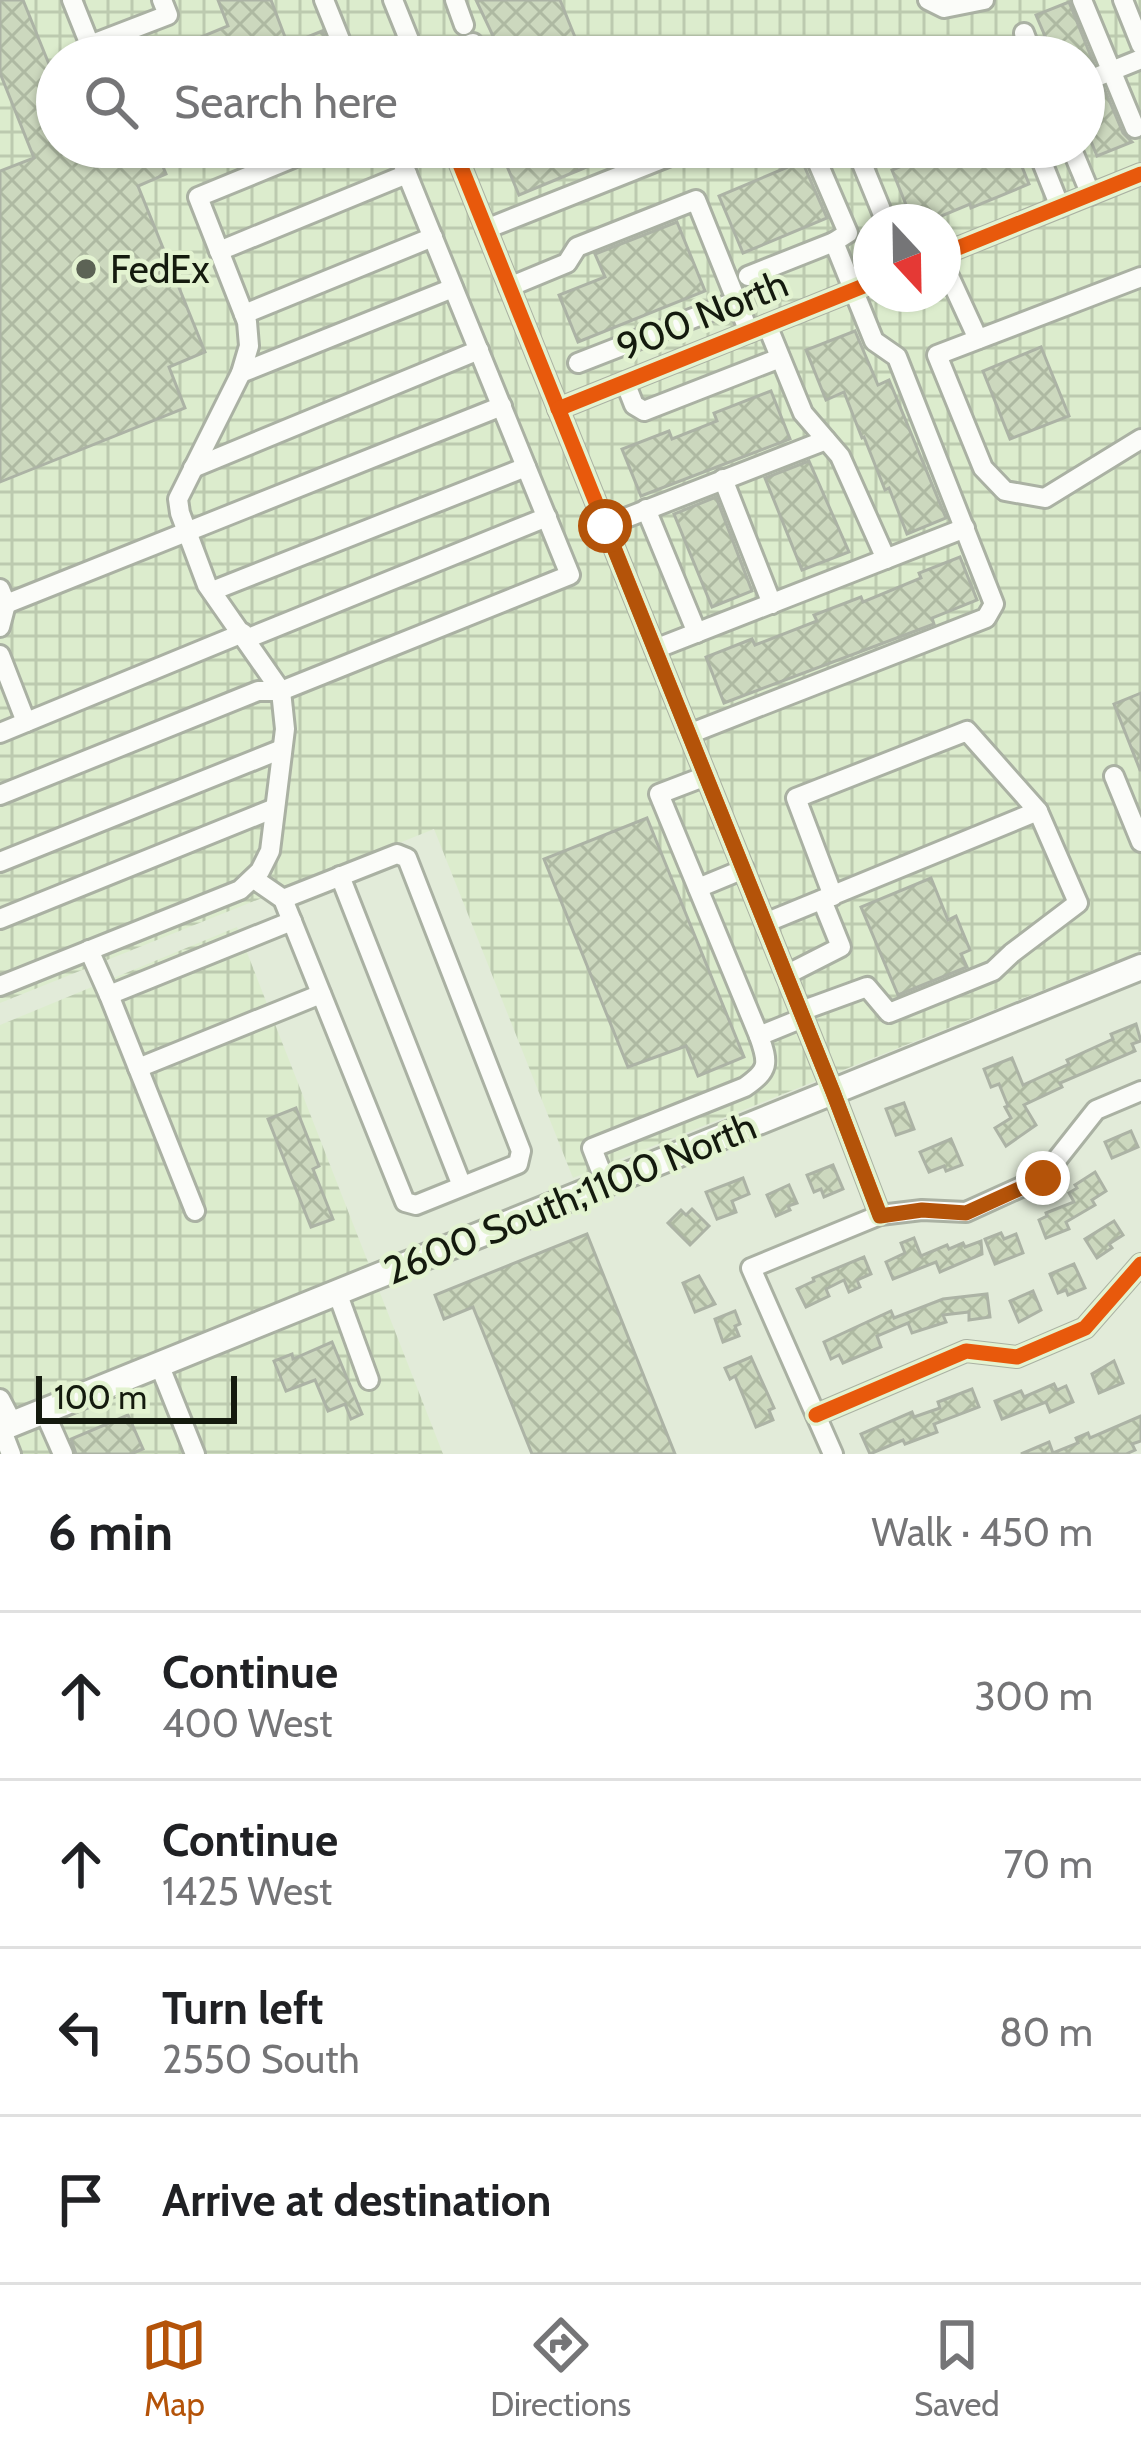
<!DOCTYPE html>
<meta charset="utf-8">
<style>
:root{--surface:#fff;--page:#f6f6f6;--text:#202124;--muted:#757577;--line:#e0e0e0;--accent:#b45309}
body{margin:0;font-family:Cabin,sans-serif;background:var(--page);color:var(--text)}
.compass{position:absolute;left:853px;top:204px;width:108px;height:108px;border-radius:50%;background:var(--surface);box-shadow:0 3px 9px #0004;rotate:158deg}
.scale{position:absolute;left:36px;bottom:30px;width:201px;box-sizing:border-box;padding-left:12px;border:6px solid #141a0e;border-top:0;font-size:33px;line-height:42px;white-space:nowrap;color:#141a0e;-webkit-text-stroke:9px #e3f3d1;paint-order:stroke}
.stop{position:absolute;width:36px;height:36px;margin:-27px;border:9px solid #b45309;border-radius:50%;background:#fff}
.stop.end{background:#b45309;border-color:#fff;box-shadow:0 3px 12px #0008}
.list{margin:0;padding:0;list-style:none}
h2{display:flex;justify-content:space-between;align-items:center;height:156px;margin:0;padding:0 48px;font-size:51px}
h2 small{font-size:39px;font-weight:400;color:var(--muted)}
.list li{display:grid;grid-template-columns:78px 1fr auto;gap:36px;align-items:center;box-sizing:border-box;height:168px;padding:0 48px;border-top:3px solid var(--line)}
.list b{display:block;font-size:45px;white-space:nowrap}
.list p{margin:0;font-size:39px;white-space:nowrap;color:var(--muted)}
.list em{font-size:39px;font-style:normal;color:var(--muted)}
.icon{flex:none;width:66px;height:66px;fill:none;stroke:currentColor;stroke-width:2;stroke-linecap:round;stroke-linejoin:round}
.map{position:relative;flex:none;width:1141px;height:1454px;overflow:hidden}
.search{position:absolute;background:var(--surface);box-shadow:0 3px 9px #0004;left:36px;right:36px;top:36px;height:132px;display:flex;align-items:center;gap:30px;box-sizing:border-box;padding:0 42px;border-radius:66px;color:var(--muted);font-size:45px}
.sheet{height:828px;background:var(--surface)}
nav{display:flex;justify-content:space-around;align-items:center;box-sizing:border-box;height:168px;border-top:3px solid var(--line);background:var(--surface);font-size:33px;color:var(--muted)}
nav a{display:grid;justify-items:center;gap:6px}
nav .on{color:var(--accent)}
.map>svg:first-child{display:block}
.industrial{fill:url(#industrial-grid);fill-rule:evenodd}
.building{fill:url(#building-cross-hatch);stroke:#acb3a5;stroke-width:3}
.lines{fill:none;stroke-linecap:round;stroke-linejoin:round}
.minor-casing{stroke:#aab1a3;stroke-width:24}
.major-casing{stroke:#aab1a3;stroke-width:30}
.minor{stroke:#fbfcf9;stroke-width:18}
.major{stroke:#fbfcf9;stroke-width:24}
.cycleway-casing{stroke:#e3f3d1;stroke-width:22}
.cycleway{stroke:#e8590c;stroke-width:15}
.route{stroke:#b45309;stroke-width:15}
.poi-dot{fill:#5c6355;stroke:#e3f3d1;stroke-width:4.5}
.labels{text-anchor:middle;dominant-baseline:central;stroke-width:9;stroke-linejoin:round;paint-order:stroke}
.poi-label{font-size:39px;fill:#141a0e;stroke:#e3f3d1;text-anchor:start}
.street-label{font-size:39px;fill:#141a0e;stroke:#e3f3d1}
</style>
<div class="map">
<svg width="1141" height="1454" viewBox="0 0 1141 1454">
<defs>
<pattern id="industrial-grid" width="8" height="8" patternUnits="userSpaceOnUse" patternTransform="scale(3)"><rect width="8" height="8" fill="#dceccd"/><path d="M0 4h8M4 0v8" fill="none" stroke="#bccaaf"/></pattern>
<pattern id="building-cross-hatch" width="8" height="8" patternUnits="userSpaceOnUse" patternTransform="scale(3)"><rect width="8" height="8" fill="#ccd8be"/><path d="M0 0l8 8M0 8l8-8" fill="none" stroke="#aeb9a2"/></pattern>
</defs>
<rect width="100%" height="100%" fill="#e2ebd9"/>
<g class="industrial">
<path d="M0 0H1141V951L573 1178 434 829 0 1003ZM57 57H1084V147H57ZM871 222H943V294H871Z"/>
<path d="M237 927 443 1454H0V1025Z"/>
</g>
<g class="building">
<path d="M0 0H23L57 84V147H183L159 157 166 174 138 186 205 352 169 367 185 408 0 482V171L34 158 0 73Z"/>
<path d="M218 0H271L288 45 322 31 332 57H153L228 26Z"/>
<path d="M476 0H560L583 57H503Z"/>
<path d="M1069 2 1094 64 1084 67V57H1054L1036 15Z"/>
<path d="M1104 88 1123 133 1132 142 1097 156 1084 124V95Z"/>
<path d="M499 147H635L519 195Z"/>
<path d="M947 147H1014L1029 184 971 208 970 204 927 222H913L892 170Z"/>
<path d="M802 161 827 218 743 253 719 196Z"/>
<path d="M677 222 705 291 578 342 559 295 605 277 595 254Z"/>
<path d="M855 331 878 385 889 380 946 518 907 534 889 488 885 490 864 437 862 438 844 392 826 400 806 350Z"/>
<path d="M1041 347 1069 416 1010 439 983 371Z"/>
<path d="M771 391 790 439 641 496 622 449 669 431 672 439 717 421 714 413Z"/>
<path d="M809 461 849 552 802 570 765 478Z"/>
<path d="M716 497 752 591 712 607 674 514Z"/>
<path d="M960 557 977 600 932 618 934 624 724 703 706 657 752 639 755 645 817 621 814 615 861 597 863 602 921 578 919 573Z"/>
<path d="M1141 693V770H1140L1114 704Z"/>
<path d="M647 818 744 1057 698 1076 686 1046 628 1067 544 859Z"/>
<path d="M931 878 948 920 956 916 970 950 961 954 967 967 898 995 861 907Z"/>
<path d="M1136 1024 1141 1041 1132 1044 1135 1051 1060 1083 1062 1087 1024 1105 1036 1125 1006 1146 995 1128 1011 1118 1005 1107 1008 1106 999 1084 991 1087 984 1069 1012 1058 1023 1085 1069 1064 1067 1060 1113 1039 1111 1034Z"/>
<path d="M904 1103 914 1129 896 1135 886 1109Z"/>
<path d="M296 1108 319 1166 313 1169 333 1219 311 1227 268 1119Z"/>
<path d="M1131 1131 1138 1147 1112 1158 1105 1142Z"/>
<path d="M951 1139 962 1165 946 1171 944 1166 929 1172 920 1152Z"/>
<path d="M833 1165 843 1189 824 1197 821 1189 814 1192 807 1175Z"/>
<path d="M1095 1172 1106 1191 1092 1200 1095 1205 1066 1222 1069 1229 1046 1238 1039 1220 1047 1216 1046 1213 1074 1202 1069 1193 1077 1188 1075 1185Z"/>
<path d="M743 1178 749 1194 732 1201 736 1212 717 1219 706 1192Z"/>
<path d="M789 1185 797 1203 788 1206 790 1210 776 1216 767 1195Z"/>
<path d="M692 1209 709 1226 690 1245 668 1223 681 1210 686 1215Z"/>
<path d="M1114 1221 1123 1235 1109 1244 1112 1248 1097 1258 1085 1239Z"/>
<path d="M1001 1233 1004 1239 1016 1234 1023 1253 995 1264 985 1239Z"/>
<path d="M587 1234 675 1454H532L473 1307 444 1319 435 1295Z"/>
<path d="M914 1238 921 1256 947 1245 949 1249 963 1243 965 1247 981 1241 982 1254 940 1272 936 1262 893 1279 886 1262 905 1253 901 1243Z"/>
<path d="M864 1257 871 1274 857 1280 860 1287 849 1292 844 1280 826 1289 829 1296 806 1307 797 1289 814 1281 813 1278Z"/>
<path d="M1074 1264 1085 1288 1068 1295 1066 1290 1058 1293 1050 1274Z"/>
<path d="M699 1276 715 1304 695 1312 683 1283Z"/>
<path d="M1033 1291 1041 1310 1019 1322 1010 1301Z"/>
<path d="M987 1294 990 1317 969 1320V1312L943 1315 946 1322 912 1333 908 1323 877 1336 881 1347 843 1363 839 1355 831 1359 824 1342 891 1311 894 1318 943 1299Z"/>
<path d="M735 1311 740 1324 735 1326 739 1336 723 1342 715 1319Z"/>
<path d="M332 1342 362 1414 351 1419 345 1404 328 1411 315 1380 286 1391 274 1361 292 1354 293 1359Z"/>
<path d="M751 1357 774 1408 769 1410 773 1420 756 1427 735 1376 730 1379 725 1368Z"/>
<path d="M1114 1361 1123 1383 1099 1393 1092 1374Z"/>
<path d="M1054 1384 1057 1390 1066 1386 1073 1402 1050 1412 1046 1402 1002 1419 995 1401 1021 1391 1024 1397Z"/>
<path d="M972 1389 979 1407 934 1424 937 1432 905 1444 903 1440 870 1454 861 1434 912 1412 914 1417 940 1408 938 1402Z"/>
<path d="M128 1415 143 1449 131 1454H76L71 1439Z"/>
<path d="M1141 1416V1441L1132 1444 1135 1450 1126 1454H1021L1049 1442 1053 1453 1078 1443 1076 1438 1088 1433 1090 1438Z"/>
</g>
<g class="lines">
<g class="minor-casing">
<g id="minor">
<path d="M72 0 90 45 168 15 162 0"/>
<path d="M324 0 347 57"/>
<path d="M393 0 416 57"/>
<path d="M455 0 464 25"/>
<path d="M928 0 944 8 984 0"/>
<path d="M1082 0 1135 128"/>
<path d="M1123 0 1141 45"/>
<path d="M1024 33 1033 57"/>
<path d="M437 57 473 43 478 57"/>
<path d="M973 57 996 48 1000 57"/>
<path d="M1084 82 1141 59"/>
<path d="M453 147 833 1092 880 1215"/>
<path d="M860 147 861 161 886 222"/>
<path d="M1036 147 1060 207"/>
<path d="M1071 147 1091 195"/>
<path d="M486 229 685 150 716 152 729 147"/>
<path d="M219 251 407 174"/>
<path d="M943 254 1141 174"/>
<path d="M943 263 978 339"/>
<path d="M748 276 834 242"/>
<path d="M1141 277 937 355 983 468 1005 491 1045 498 1141 439"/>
<path d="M509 287 567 263 577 247 696 200 749 332"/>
<path d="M244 314 433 237"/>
<path d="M767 325 803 413 840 456 886 559"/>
<path d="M578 363 737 301"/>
<path d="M241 373 453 288"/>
<path d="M625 382 634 405 644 411 780 358"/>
<path d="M558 409 871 283"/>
<path d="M193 468 479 350"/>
<path d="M723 479 772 604"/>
<path d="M646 509 697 633"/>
<path d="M605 526 826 440"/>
<path d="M0 589 6 604 0 627"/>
<path d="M212 591 526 467"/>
<path d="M6 604 502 406"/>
<path d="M246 639 547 517"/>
<path d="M655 649 965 528"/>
<path d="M0 655 26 722"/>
<path d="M0 733 243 633"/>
<path d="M689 734 986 618 994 604 897 357 874 341 834 242 848 233 811 147"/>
<path d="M706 776 659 794 759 1036"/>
<path d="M1114 776 1141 842"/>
<path d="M0 795 258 691H281L570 575 396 147"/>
<path d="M0 862 282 749"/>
<path d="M340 876 462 1186"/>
<path d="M254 879 283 899 397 854 407 858 521 1151 518 1164 416 1205 405 1202 283 899"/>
<path d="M698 888 744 869"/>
<path d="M0 919 275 808"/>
<path d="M765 923 1038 811 967 731 796 798 833 896"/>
<path d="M89 950 109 995 292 921"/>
<path d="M786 975 841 947 822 900"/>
<path d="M0 986 240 890 260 871 270 851 285 729 281 691 207 585 180 513 178 499 241 373 249 346 247 322 198 197 320 147"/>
<path d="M109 995 195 1211"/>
<path d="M801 1011 867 987 889 1013 993 971 1012 953 1078 903 1038 811"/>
<path d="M138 1068 321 994"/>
<path d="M606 1184 592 1148 745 1087C769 1070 769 1064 759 1036L803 1018"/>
<path d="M337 1292 369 1380"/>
<path d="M159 1364 195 1454"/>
<path d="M0 1399 13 1424"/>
<path d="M44 1411 63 1454"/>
<path d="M816 1415 966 1351 1017 1357 1085 1328 1141 1264"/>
<path d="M1 1428 11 1454"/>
<path d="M833 1454 751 1268 880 1215 922 1210 966 1212 1043 1177 1096 1110 1141 1091"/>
</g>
</g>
<g class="major-casing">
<path id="major" d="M0 1429 1141 967"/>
</g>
<use href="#minor" class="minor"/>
<use href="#major" class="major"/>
<g class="cycleway-casing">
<g id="cycleway">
<path d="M453 147 833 1092 880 1215"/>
<path d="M943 254 1141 174"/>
<path d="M558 409 871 283"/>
<path d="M816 1415 966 1351 1017 1357 1085 1328 1141 1264"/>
</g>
</g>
<use href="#cycleway" class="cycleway"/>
</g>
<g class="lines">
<path class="route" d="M605 526 833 1092 880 1216 922 1210 966 1213 1043 1178"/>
</g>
<circle class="poi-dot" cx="86" cy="269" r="12"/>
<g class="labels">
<g class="poi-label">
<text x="110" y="269">FedEx</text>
</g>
<g class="street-label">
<text transform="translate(702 315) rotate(-22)">900 North</text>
<text transform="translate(570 1198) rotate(-22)">2600 South;1100 North</text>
</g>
</g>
</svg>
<svg class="compass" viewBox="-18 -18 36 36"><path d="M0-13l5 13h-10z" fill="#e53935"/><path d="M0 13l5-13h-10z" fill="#757577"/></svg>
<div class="scale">100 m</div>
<div class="stop" style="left:605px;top:526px"></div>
<div class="stop end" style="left:1043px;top:1178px"></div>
<div class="search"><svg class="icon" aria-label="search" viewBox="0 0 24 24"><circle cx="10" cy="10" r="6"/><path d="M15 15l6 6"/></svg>Search here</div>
</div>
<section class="sheet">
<h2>6 min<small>Walk · 450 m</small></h2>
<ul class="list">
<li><svg class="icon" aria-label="ahead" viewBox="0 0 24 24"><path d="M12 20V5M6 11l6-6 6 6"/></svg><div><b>Continue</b><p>400 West</p></div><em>300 m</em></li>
<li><svg class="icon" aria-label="ahead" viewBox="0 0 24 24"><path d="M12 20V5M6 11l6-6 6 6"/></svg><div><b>Continue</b><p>1425 West</p></div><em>70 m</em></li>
<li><svg class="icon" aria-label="left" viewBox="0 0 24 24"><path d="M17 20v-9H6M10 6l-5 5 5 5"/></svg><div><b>Turn left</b><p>2550 South</p></div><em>80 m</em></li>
<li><svg class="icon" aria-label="arrive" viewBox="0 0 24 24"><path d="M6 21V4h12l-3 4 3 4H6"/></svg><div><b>Arrive at destination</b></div></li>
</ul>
</section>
<nav>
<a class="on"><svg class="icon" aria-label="map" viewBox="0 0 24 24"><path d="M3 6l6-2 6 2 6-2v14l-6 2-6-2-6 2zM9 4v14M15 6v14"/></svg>Map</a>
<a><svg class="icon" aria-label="directions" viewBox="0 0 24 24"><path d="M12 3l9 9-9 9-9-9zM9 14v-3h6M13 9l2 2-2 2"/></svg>Directions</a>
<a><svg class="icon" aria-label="saved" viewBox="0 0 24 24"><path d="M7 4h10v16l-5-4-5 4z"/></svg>Saved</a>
</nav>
